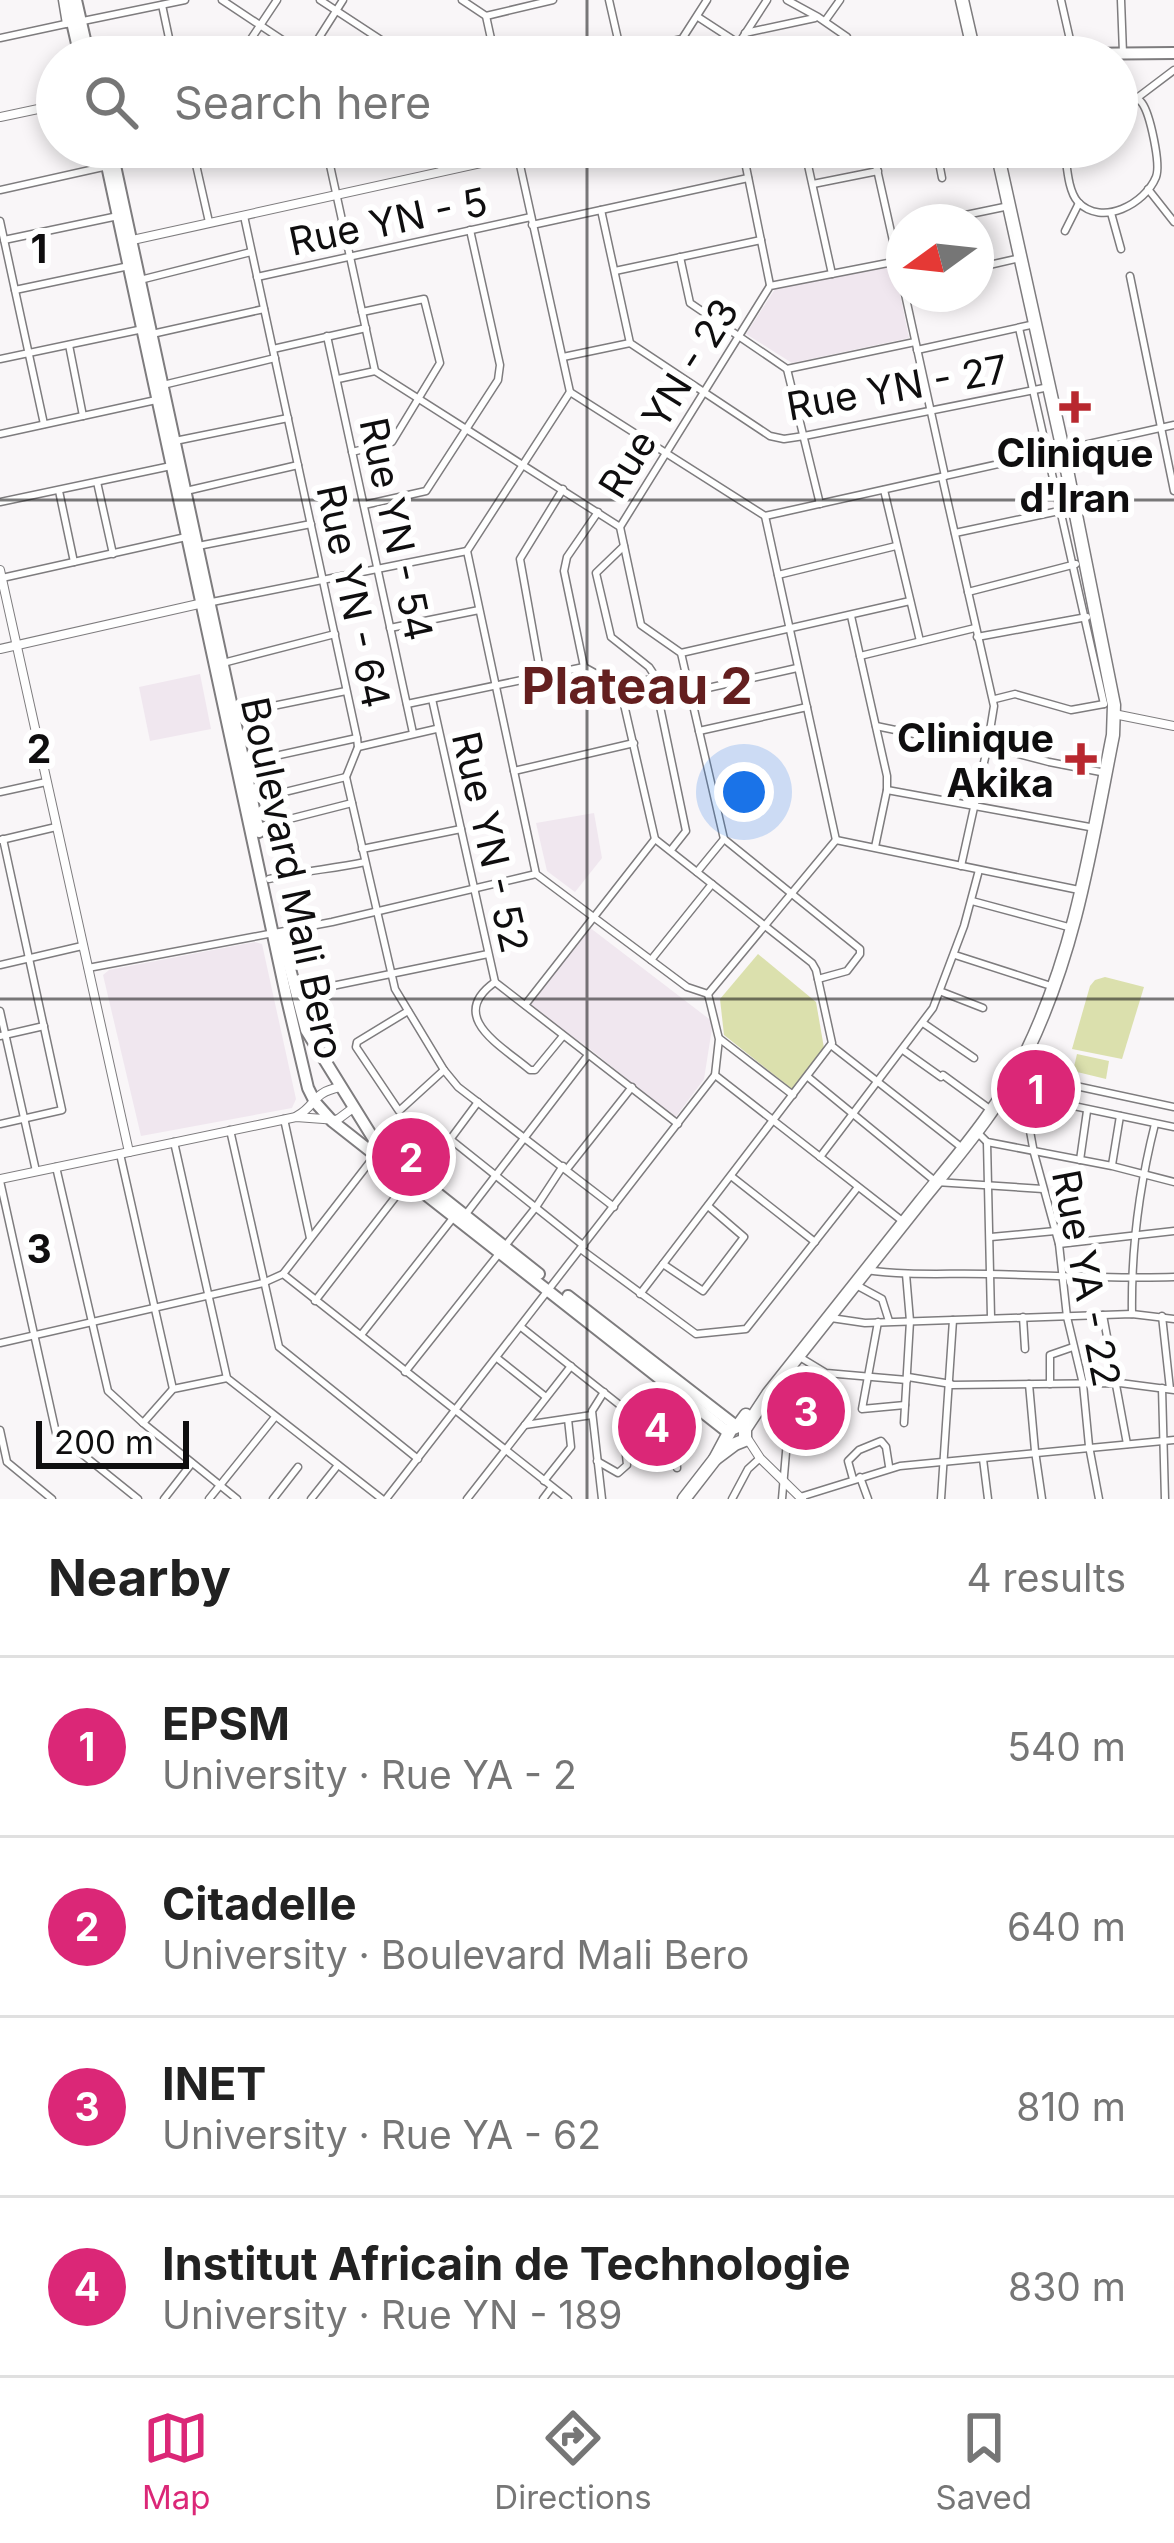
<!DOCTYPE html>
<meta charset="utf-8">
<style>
:root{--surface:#fff;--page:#f2f2f2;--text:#222;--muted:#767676;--line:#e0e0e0;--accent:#db2777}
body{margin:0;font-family:Inter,sans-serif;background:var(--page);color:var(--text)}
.compass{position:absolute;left:886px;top:204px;width:108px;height:108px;border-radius:50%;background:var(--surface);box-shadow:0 6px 18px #0003;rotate:255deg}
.scale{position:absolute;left:36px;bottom:30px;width:153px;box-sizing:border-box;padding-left:12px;border:6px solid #0f0e0f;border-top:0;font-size:33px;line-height:42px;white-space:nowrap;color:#0f0e0f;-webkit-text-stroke:9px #fff;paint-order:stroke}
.you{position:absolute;left:744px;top:792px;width:42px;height:42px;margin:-30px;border:9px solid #fff;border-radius:50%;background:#1a73e8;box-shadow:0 0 0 18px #1a73e833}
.badge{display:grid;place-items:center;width:78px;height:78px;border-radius:50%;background:var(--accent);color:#fff;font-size:39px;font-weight:700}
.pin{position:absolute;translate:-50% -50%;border:6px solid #fff;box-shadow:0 3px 12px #0006}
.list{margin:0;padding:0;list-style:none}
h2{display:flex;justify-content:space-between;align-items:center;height:156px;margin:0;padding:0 48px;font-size:51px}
h2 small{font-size:39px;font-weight:400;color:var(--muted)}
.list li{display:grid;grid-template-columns:78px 1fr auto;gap:36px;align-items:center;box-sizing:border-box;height:180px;padding:0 48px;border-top:3px solid var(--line)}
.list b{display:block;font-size:45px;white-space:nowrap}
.list p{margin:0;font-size:39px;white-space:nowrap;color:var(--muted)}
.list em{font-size:39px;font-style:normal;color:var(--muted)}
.icon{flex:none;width:66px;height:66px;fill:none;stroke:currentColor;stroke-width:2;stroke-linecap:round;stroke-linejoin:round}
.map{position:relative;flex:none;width:1174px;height:1499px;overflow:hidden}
.search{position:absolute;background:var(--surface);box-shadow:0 6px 18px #0003;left:36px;right:36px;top:36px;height:132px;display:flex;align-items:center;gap:30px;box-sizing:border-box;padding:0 42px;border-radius:66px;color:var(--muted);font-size:45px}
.sheet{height:876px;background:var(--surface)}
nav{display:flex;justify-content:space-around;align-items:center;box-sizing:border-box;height:168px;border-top:3px solid var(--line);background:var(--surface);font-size:33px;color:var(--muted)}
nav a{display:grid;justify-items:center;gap:6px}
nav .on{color:var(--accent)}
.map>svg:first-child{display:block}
.built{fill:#f0e7ef}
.green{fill:#dbe0ad}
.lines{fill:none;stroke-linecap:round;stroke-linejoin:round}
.minor-casing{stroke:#7e7c7e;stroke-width:9}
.tertiary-casing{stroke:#7e7c7e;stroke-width:10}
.primary-casing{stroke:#7e7c7e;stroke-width:14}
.trunk-casing{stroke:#7e7c7e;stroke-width:15}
.minor{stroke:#fff;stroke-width:6}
.tertiary{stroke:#fff;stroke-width:8}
.primary{stroke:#fff;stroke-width:10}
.trunk{stroke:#fff;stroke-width:12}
.grid{fill:none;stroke:#0f0e0f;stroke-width:3;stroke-opacity:0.55}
.poi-dot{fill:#b8282f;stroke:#fff;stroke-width:4.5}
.labels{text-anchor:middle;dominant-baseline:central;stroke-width:12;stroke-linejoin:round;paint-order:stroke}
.street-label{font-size:39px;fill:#0f0e0f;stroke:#fff}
.poi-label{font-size:39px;font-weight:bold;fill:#0f0e0f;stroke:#fff}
.district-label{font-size:51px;font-weight:bold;fill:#641f1f;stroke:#fff}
.grid-label{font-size:39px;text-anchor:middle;font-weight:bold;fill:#0f0e0f;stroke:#fff;stroke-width:12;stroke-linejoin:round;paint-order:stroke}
</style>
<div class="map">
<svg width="1174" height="1499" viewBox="0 0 1174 1499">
<rect width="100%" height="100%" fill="#f9f6f8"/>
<g class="built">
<path d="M894 265 909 338 792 363 746 334 775 289Z"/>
<path d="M200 674 211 729 150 741 139 687Z"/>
<path d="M594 813 602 858 575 892 547 871 536 823Z"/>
<path d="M589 927 713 1022 704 1079 675 1118 590 1049 529 1007Z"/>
<path d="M255 942 262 944 296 1099 292 1108 141 1136 103 975 109 970Z"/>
</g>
<g class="green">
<path d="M758 954 816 1002 824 1048 792 1089 724 1035 720 999Z"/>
<path d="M1105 977 1144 987 1122 1059 1072 1049 1090 986 1095 980Z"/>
<path d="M1077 1054 1109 1061 1106 1079 1073 1071Z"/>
</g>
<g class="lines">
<g class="minor-casing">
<g id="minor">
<path d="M62 0 66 24"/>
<path d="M222 0 308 57"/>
<path d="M320 0 407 57"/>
<path d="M462 0 486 16 495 57"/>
<path d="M609 0 622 57"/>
<path d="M787 0 818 17 847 37 853 57"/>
<path d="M1061 0 1073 53"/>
<path d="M1121 0 1123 53"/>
<path d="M162 5 173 57"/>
<path d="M486 16 553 0"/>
<path d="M698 17 738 43"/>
<path d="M83 21 185 0"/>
<path d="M825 21 840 0"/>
<path d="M745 33 815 18"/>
<path d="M0 38 70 23"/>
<path d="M308 55 343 0"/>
<path d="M239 57 277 0"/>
<path d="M598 57 682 39 707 0"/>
<path d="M730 57 767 0"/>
<path d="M1137 98 1174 70"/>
<path d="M192 147 209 222"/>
<path d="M326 147 375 371 620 527 641 625 681 653 724 839 860 949V954L847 971 818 979"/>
<path d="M437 147 442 171"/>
<path d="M516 147 570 392"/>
<path d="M742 147 770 285"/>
<path d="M804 147 832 274"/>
<path d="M872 147 904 290"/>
<path d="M936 147 942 178"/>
<path d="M1064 147C1067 162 1067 190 1078 202 1102 227 1145 204 1156 177 1161 164 1150 114 1142 103 1136 95 1127 93 1117 90"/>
<path d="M813 184 878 171"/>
<path d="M1148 189 1174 222"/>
<path d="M0 190 193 147"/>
<path d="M601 210 630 343 770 436 784 439 804 436 1049 387"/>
<path d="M1111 213 1121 249"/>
<path d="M244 216 357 738 358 747 346 777 395 989 444 1070 458 1087 614 1207"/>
<path d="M0 221 44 424"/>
<path d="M932 222 1009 206"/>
<path d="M532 225 748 178"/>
<path d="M1065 231 1079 203"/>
<path d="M4 240 118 216"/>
<path d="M680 257 690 303 787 369 915 342"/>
<path d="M976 268 1020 258"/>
<path d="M615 271 761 240"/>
<path d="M1130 276 1174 491"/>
<path d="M257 277 531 217"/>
<path d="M140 280 251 252"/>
<path d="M15 290 129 266"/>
<path d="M905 294 945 476"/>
<path d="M1019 328 1104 704"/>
<path d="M152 334 264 309"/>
<path d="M327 336 413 733"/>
<path d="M69 345 83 416"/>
<path d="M273 349 366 328"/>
<path d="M917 350 1035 324"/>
<path d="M563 357 630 343"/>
<path d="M0 359 143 329"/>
<path d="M787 369 820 504"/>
<path d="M338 379 375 371"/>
<path d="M163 385 275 358"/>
<path d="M570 392 467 551 536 874 687 987 708 994"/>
<path d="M570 392 765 516 836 840"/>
<path d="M0 434 156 400"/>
<path d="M175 441 288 418"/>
<path d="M352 452 392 442 440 363 424 299 362 312"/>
<path d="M942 477 994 706 987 749 961 866"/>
<path d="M97 482 113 554"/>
<path d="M884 490 920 641"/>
<path d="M59 491 74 562"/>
<path d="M186 491 298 465"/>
<path d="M0 502 171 466"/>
<path d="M364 505 426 491 498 380 500 365 470 230"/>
<path d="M598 512 567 557 564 571 584 667 620 687 655 839 812 963 816 970 832 1043 640 1294"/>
<path d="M765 516 1174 425"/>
<path d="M620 527 770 286 898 261"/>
<path d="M955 533 1059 511"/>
<path d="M198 546 311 524"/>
<path d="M624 546 596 573 611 637 649 667 653 673 686 831 671 850"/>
<path d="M778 575 896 546"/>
<path d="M2 578 186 537"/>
<path d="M968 592 1076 564"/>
<path d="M212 602 467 551"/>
<path d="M851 616 887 776V790L875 847"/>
<path d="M390 628 479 610"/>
<path d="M977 637 1087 617"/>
<path d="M681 653 910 601"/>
<path d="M860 656 975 628"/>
<path d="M223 663 335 634"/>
<path d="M541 676 520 559 563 489"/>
<path d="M620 687 654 678"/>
<path d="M690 692 797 668"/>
<path d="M432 699 495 982 678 1124"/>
<path d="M995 699 1015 694 1071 710 1104 704"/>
<path d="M407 704 584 667"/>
<path d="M234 714 346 691"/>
<path d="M876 726 987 749"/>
<path d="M699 731 807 707"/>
<path d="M988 746 1049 762 1106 773"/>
<path d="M358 747 436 729"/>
<path d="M243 763 357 738"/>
<path d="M514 771 634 743"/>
<path d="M887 790 1095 828"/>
<path d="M0 792 46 782"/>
<path d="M252 800 346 777"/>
<path d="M258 827 352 803"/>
<path d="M1 840 56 827"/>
<path d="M836 840 1079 890"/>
<path d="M362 849 461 829"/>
<path d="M697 872 724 839"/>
<path d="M269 879C302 871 332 869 365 862"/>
<path d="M972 901 1072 928"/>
<path d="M955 955 1051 986"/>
<path d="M651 960 712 884"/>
<path d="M0 965 82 946"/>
<path d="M88 968 332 922 536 874"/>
<path d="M495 982C446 1017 502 1046 530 1070H535L563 1036"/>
<path d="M942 992 983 1008"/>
<path d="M298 993 488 954"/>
<path d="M708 994 836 840"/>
<path d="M525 1005 655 839"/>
<path d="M0 1011 36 1171"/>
<path d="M408 1011 357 1042 356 1047 399 1111 444 1070"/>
<path d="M923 1023 974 1058"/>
<path d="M0 1036 44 1026"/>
<path d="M720 1039 793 1095"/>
<path d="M832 1046 961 1147"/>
<path d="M903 1050 941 1077"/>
<path d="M1019 1071 1034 1153 1059 1244 1067 1317 1083 1384 1089 1446 1099 1499"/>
<path d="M1020 1074 1174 1107"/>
<path d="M715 1075 901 1220"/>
<path d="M943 1075 991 1110"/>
<path d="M808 1077 936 1182 1043 1189"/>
<path d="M1007 1092 1174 1127"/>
<path d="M284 1119 310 1238"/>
<path d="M0 1124 62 1110 3 839"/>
<path d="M230 1130 279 1347 418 1459"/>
<path d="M978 1133 987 1142 1112 1166 1174 1182"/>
<path d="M450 1139 584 1246"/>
<path d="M174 1142 227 1378 382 1499"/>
<path d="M987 1142 991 1317"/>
<path d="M120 1154 173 1389"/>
<path d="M820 1157 933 1008 964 926 979 870"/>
<path d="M1080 1160 1087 1111"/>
<path d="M1112 1165 1120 1116"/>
<path d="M56 1167 108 1391 143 1423 237 1499"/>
<path d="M567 1169 632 1087"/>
<path d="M731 1176 815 1242"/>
<path d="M420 1180 478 1102"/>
<path d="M0 1181 56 1433 138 1499"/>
<path d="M466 1214 588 1055"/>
<path d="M991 1237 1055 1231"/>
<path d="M1059 1244 1174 1231"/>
<path d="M582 1250 696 1334 746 1329 858 1187"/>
<path d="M663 1264 703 1291 744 1237 708 1206"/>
<path d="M866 1270C906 1276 947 1273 987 1274 1050 1275 1111 1279 1174 1277"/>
<path d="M283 1274 376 1154"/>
<path d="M858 1286 882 1299 889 1321"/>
<path d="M315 1301 407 1182"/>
<path d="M1132 1314C1131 1249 1139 1187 1155 1124"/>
<path d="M1103 1315 1127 1444"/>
<path d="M1162 1316 1170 1389"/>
<path d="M1023 1317 1025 1349"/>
<path d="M831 1318 865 1323 1132 1314 1174 1319"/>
<path d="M878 1322 862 1409 905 1405"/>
<path d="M521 1327 621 1406 627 1465 618 1473 597 1461"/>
<path d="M361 1335 453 1218"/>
<path d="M0 1343 263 1283 283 1274 568 1499"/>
<path d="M798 1356 826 1373 907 1380"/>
<path d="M497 1358 546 1397"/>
<path d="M405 1372 536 1207 563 1166"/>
<path d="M908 1377 951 1384"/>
<path d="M778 1384 791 1394 782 1499"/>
<path d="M1029 1384 1035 1451 1042 1499"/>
<path d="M1050 1384V1355L1073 1347"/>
<path d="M951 1385 1120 1383 1174 1390"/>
<path d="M1162 1388 1165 1499"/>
<path d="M143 1423 173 1389 227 1378"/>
<path d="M904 1423 910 1321 906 1274"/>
<path d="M525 1425 592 1415"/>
<path d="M0 1430 7 1462 52 1499"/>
<path d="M983 1459 988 1499"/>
<path d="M677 1468 672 1401 678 1389"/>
<path d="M860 1477 868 1499"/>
<path d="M853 1479 848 1461 859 1450 881 1441 886 1447 889 1466"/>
<path d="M544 1481 571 1447 568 1419"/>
<path d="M800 1497 900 1466 1174 1440"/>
<path d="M164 1499 192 1463"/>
<path d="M209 1499 275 1417"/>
<path d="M273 1499 298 1467"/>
<path d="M311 1499 338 1465"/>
<path d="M386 1499 715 1075 719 1039 708 994"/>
<path d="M467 1499 571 1366"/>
<path d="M543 1499 552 1487"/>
<path d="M602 1499 592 1411 604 1392"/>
<path d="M732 1499 748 1469 760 1458"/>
<path d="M941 1499 953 1320"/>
</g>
</g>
<g class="tertiary-casing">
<g id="tertiary">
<path d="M962 57 974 55"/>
<path d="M0 117 57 105"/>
<path d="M128 241 554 147"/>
<path d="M0 570 129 1152"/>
<path d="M0 649 203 603"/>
<path d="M1114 714 1174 726"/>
<path d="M297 1116C317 1105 311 1093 340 1087"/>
<path d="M0 1179 296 1117 337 1120 353 1108"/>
<path d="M747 1438 760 1458 802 1499"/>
</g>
</g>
<g class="primary-casing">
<g id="primary">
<path d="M67 0 80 57"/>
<path d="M76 0 89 57"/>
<path d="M974 55 1174 53"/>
<path d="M103 147 286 995 308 1088 315 1102 332 1121 729 1433"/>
<path d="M111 147 259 832"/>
<path d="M282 938 306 1030 373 1138 413 1174 539 1274"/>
<path d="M568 1296 736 1426"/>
</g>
</g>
<g class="trunk-casing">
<g id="trunk">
<path d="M962 0 975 57"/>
<path d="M715 1459 735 1444 745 1440V1429L768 1394C819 1330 870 1265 921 1201 959 1154 1001 1106 1027 1051 1076 949 1091 846 1113 735L1114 705 1063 450 996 147"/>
<path d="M684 1499 715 1459 731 1429 738 1426 746 1415"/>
</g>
</g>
<use href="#minor" class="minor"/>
<use href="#tertiary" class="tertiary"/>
<use href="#primary" class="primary"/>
<use href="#trunk" class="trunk"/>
</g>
<path class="grid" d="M587 0V57M587 147V1499M0 500H1174M0 999H1174"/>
<g class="poi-dot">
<path d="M1069 389h12v12h12v12h-12v12h-12v-12h-12v-12h12z"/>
<path d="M1075 741h12v12h12v12h-12v12h-12v-12h-12v-12h12z"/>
</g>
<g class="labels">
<g class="street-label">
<text transform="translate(388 221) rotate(-12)">Rue YN - 5</text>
<text transform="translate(897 387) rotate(-10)">Rue YN - 27</text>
<text transform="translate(668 398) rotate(-58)">Rue YN - 23</text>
<text transform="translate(397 529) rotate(78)">Rue YN - 54</text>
<text transform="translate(354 596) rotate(78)">Rue YN - 64</text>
<text transform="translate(491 842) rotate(77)">Rue YN - 52</text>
<text transform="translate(293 878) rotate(78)">Boulevard Mali Bero</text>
<text transform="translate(1087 1278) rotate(79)">Rue YA - 22</text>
</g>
<g class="poi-label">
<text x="1075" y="452">Clinique<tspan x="1075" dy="45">d'Iran</tspan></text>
<text x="1054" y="737" text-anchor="end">Clinique<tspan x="1054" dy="45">Akika</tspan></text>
</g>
<g class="district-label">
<text x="637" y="685">Plateau 2</text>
</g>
</g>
<g class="grid-label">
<text x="39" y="263">1</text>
<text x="39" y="763">2</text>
<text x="39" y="1263">3</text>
</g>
</svg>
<svg class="compass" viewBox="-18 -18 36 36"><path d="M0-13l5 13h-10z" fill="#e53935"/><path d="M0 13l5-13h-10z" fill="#767676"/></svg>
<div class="scale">200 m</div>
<div class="you"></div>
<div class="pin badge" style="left:1036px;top:1089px">1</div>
<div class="pin badge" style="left:411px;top:1157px">2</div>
<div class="pin badge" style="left:806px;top:1411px">3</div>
<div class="pin badge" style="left:657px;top:1427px">4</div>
<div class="search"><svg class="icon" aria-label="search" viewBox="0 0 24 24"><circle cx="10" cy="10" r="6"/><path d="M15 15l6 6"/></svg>Search here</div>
</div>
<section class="sheet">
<h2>Nearby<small>4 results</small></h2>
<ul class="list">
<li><span class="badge">1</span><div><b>EPSM</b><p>University · Rue YA - 2</p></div><em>540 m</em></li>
<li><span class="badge">2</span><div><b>Citadelle</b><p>University · Boulevard Mali Bero</p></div><em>640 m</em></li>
<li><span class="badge">3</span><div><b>INET</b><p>University · Rue YA - 62</p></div><em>810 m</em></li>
<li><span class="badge">4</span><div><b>Institut Africain de Technologie</b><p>University · Rue YN - 189</p></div><em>830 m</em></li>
</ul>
</section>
<nav>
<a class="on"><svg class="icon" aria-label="map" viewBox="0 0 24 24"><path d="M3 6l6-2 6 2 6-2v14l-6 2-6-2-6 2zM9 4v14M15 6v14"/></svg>Map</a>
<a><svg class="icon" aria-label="directions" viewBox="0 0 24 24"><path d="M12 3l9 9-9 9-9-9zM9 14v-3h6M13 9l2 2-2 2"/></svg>Directions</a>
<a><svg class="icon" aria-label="saved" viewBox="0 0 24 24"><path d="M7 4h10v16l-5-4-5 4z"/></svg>Saved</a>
</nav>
